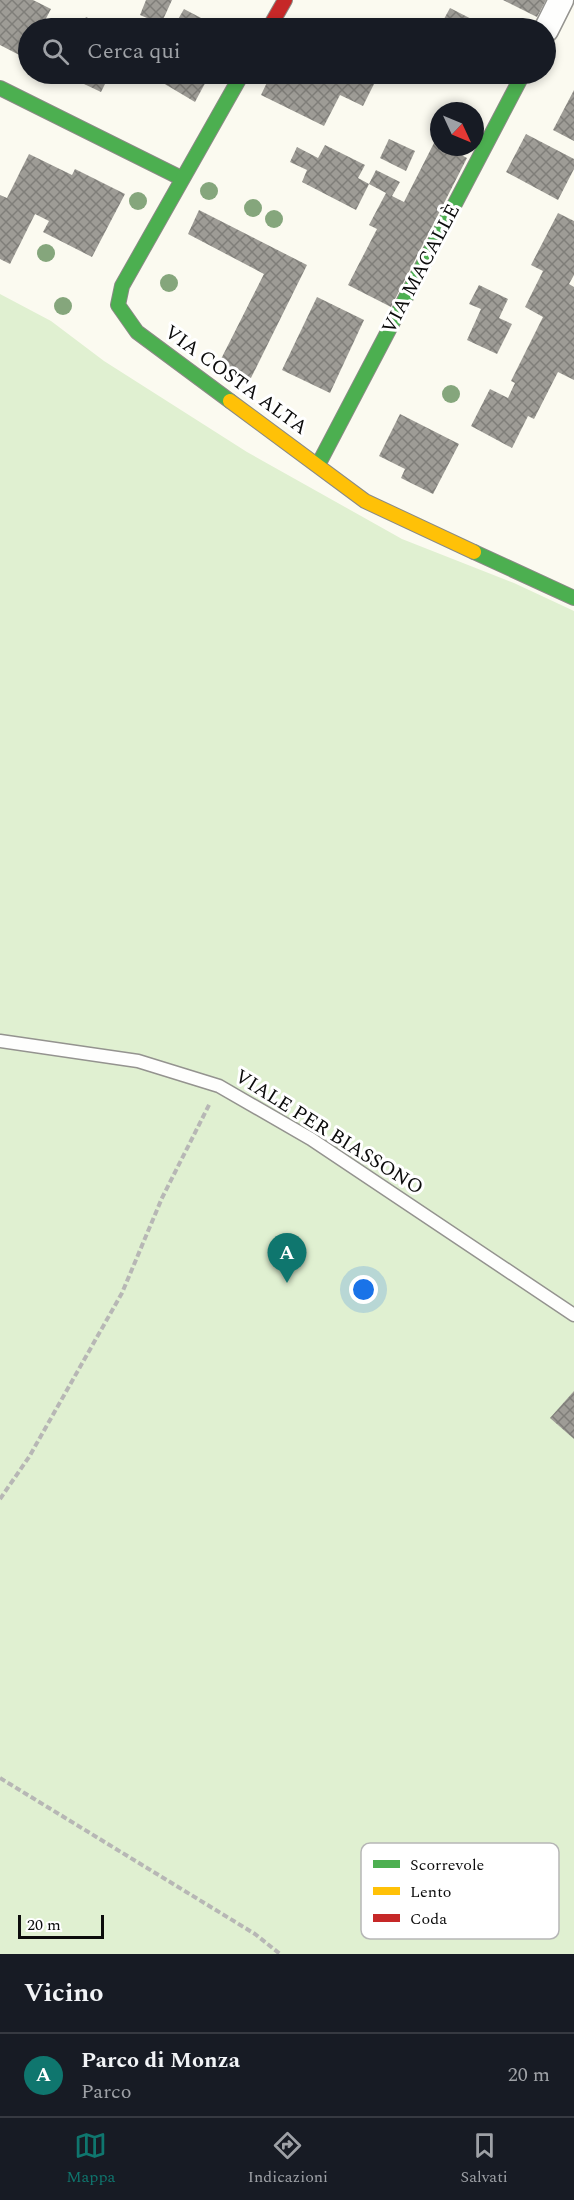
<!DOCTYPE html>
<html lang="it">
<meta charset="utf-8">
<style>
:root{--surface:#171b24;--page:#242831;--text:#f1f3f6;--muted:#9ea1a6;--line:#363941;--accent:#0f766e}
body{margin:0;font-family:Spectral,serif;background:var(--page);color:var(--text)}
.compass{position:absolute;left:430px;top:102px;width:54px;height:54px;border-radius:50%;background:var(--surface);box-shadow:0 3px 9px #0003;rotate:134deg}
.scale{position:absolute;left:18px;bottom:15px;width:86px;box-sizing:border-box;padding-left:6px;border:3px solid #0c0c0c;border-top:0;font-size:16px;line-height:21px;white-space:nowrap;color:#0c0c0c;-webkit-text-stroke:4px #fff;paint-order:stroke}
.you{position:absolute;left:364px;top:1290px;width:21px;height:21px;margin:-15px;border:4px solid #fff;border-radius:50%;background:#1a73e8;box-shadow:0 0 0 9px #1a73e833}
.badge{display:grid;place-items:center;width:39px;height:39px;border-radius:50%;background:var(--accent);color:#fff;font-size:20px;font-weight:700}
.pin{position:absolute;translate:-50% -50px;filter:drop-shadow(0 2px 3px #0008)}
.pin::after{content:'';position:absolute;top:32px;width:21px;height:18px;background:inherit;clip-path:polygon(0 0,100% 0,50% 100%)}
.list{margin:0;padding:0;list-style:none}
h2{display:flex;justify-content:space-between;align-items:center;height:78px;margin:0;padding:0 24px;font-size:26px}
h2 small{font-size:20px;font-weight:400;color:var(--muted)}
.list li{display:grid;grid-template-columns:39px 1fr auto;gap:18px;align-items:center;box-sizing:border-box;height:84px;padding:0 24px;border-top:2px solid var(--line)}
.list b{display:block;font-size:22px;white-space:nowrap}
.list p{margin:0;font-size:20px;white-space:nowrap;color:var(--muted)}
.list em{font-size:20px;font-style:normal;color:var(--muted)}
.icon{flex:none;width:33px;height:33px;fill:none;stroke:currentColor;stroke-width:2;stroke-linecap:round;stroke-linejoin:round}
.map{position:relative;flex:none;width:574px;height:1954px;overflow:hidden}
.search{position:absolute;background:var(--surface);box-shadow:0 3px 9px #0003;left:18px;right:18px;top:18px;height:66px;display:flex;align-items:center;gap:15px;box-sizing:border-box;padding:0 21px;border-radius:33px;color:var(--muted);font-size:22px}
.sheet{height:162px;background:var(--surface)}
nav{display:flex;justify-content:space-around;align-items:center;box-sizing:border-box;height:84px;border-top:2px solid var(--line);background:var(--surface);font-size:16px;color:var(--muted)}
nav a{display:grid;justify-items:center;gap:3px}
nav .on{color:var(--accent)}
.map>svg:first-child{display:block}
.park{fill:#e0f0d1}
.building{fill:url(#building-cross-hatch)}
.lines{fill:none;stroke-linecap:round;stroke-linejoin:round}
.lane-casing{stroke:#94938f;stroke-width:15}
.street-casing{stroke:#94938f;stroke-width:27}
.fast-casing{stroke:#8a8a85;stroke-width:16}
.slow-casing{stroke:#8a8a85;stroke-width:16}
.jam-casing{stroke:#8a8a85;stroke-width:16}
.path{stroke:#b7b7b5;stroke-width:4;stroke-dasharray:6 3;stroke-linecap:butt}
.lane{stroke:#fefefd;stroke-width:12}
.street{stroke:#fefefd;stroke-width:24}
.fast{stroke:#4caf50;stroke-width:14}
.slow{stroke:#ffc107;stroke-width:14}
.jam{stroke:#c62828;stroke-width:14}
.tree{fill:#85a67c}
.labels{text-anchor:middle;dominant-baseline:central;stroke-width:6;stroke-linejoin:round;paint-order:stroke}
.street-label{font-size:20px;fill:#0c0c0c;stroke:#fff}
.key{fill:#fff;stroke:#b6b6b6;stroke-width:1.5}
.key-label{font-size:16px;fill:#0c0c0c}
</style>
<div class="map">
<svg width="574" height="1954" viewBox="0 0 574 1954">
<defs>
<pattern id="building-cross-hatch" width="8" height="8" patternUnits="userSpaceOnUse" patternTransform="scale(1.5)"><rect width="8" height="8" fill="#9e9c96"/><path d="M0 0l8 8M0 8l8-8" fill="none" stroke="#7f7e79"/></pattern>
</defs>
<rect width="100%" height="100%" fill="#fbfaf0"/>
<path class="park" d="M0 294 51 321 104 361 247 452 402 539 514 583 574 611V1954H0Z"/>
<g class="building">
<path d="M0 0H33L51 9 41 28H28V51L25 58 0 45Z"/>
<path d="M146 0H172L161 24 140 15Z"/>
<path d="M503 0H546L537 17Z"/>
<path d="M450 8 489 28H439Z"/>
<path d="M184 9 220 28H173Z"/>
<path d="M86 17 109 28H80Z"/>
<path d="M63 74H110L101 92Z"/>
<path d="M148 74H210L195 102Z"/>
<path d="M271 74H297L307 79 310 74H379L363 106 340 95 324 126 261 95Z"/>
<path d="M459 74H481L476 83Z"/>
<path d="M574 90V141L553 130Z"/>
<path d="M526 134 574 159V169L558 200 506 172Z"/>
<path d="M389 139 415 151 406 171 380 158Z"/>
<path d="M435 141 439 143V147H446L467 158 391 307 348 285 377 229 369 225 386 193 369 184 376 170 400 182 392 196 404 202Z"/>
<path d="M325 145 365 165 358 178 369 184 356 210 302 182 307 170 290 162 297 147 318 158Z"/>
<path d="M29 154 72 175 75 169 125 194 92 257 43 232 49 221 35 214 10 264 0 259V195L7 198Z"/>
<path d="M199 210 307 265 247 386 219 363 264 274 188 234Z"/>
<path d="M558 213 574 221V275L569 284 574 287V380L558 372 534 419 528 416 512 448 471 426 490 389 508 398 515 383 511 381 543 317 525 307 543 271 531 265Z"/>
<path d="M479 285 508 299 499 318 512 324 497 354 467 340 481 309 469 304Z"/>
<path d="M317 297 364 320 330 393 282 370Z"/>
<path d="M400 414 459 444 433 494 401 478 405 469 379 456Z"/>
<path d="M574 1391V1439L550 1418Z"/>
</g>
<g class="lines">
<g class="lane-casing">
<path id="lane" d="M0 1041 138 1061 219 1086 311 1139 574 1315"/>
</g>
<g class="street-casing">
<path id="street" d="M546 30 561 0"/>
</g>
<g class="fast-casing">
<g id="fast">
<path d="M0 88 181 178"/>
<path d="M230 401 137 332 118 305 122 286 242 74"/>
<path d="M318 465 523 74"/>
<path d="M474 552 574 598"/>
</g>
</g>
<g class="slow-casing">
<path id="slow" d="M230 401 365 501 474 552"/>
</g>
<g class="jam-casing">
<path id="jam" d="M269 28 285 0"/>
</g>
<g class="path">
<path d="M0 1499 29 1457 122 1293 162 1198 210 1103"/>
<path d="M0 1778 255 1934 280 1954"/>
</g>
<use href="#lane" class="lane"/>
<use href="#street" class="street"/>
<use href="#fast" class="fast"/>
<use href="#slow" class="slow"/>
<use href="#jam" class="jam"/>
</g>
<g class="tree">
<circle cx="209" cy="191" r="9"/>
<circle cx="138" cy="201" r="9"/>
<circle cx="253" cy="208" r="9"/>
<circle cx="274" cy="219" r="9"/>
<circle cx="46" cy="253" r="9"/>
<circle cx="169" cy="283" r="9"/>
<circle cx="63" cy="306" r="9"/>
<circle cx="451" cy="394" r="9"/>
</g>
<g class="labels">
<g class="street-label">
<text transform="translate(421 269) rotate(-62)">VIA MACALLÈ</text>
<text transform="translate(236 380) rotate(36)">VIA COSTA ALTA</text>
<text transform="translate(329 1132) rotate(32)">VIALE PER BIASSONO</text>
</g>
</g>
<rect x="361" y="1843" width="198" height="96" rx="9" class="key"/>
<rect x="373" y="1860" width="27" height="8" fill="#4caf50"/>
<rect x="373" y="1887" width="27" height="8" fill="#ffc107"/>
<rect x="373" y="1914" width="27" height="8" fill="#c62828"/>
<g class="key-label">
<text x="410" y="1870">Scorrevole</text>
<text x="410" y="1897">Lento</text>
<text x="410" y="1924">Coda</text>
</g>
</svg>
<svg class="compass" viewBox="-18 -18 36 36"><path d="M0-13l5 13h-10z" fill="#e53935"/><path d="M0 13l5-13h-10z" fill="#9ea1a6"/></svg>
<div class="scale">20 m</div>
<div class="you"></div>
<div class="pin badge" style="left:287px;top:1283px">A</div>
<div class="search"><svg class="icon" aria-label="search" viewBox="0 0 24 24"><circle cx="10" cy="10" r="6"/><path d="M15 15l6 6"/></svg>Cerca qui</div>
</div>
<section class="sheet">
<h2>Vicino<small></small></h2>
<ul class="list">
<li><span class="badge">A</span><div><b>Parco di Monza</b><p>Parco</p></div><em>20 m</em></li>
</ul>
</section>
<nav>
<a class="on"><svg class="icon" aria-label="map" viewBox="0 0 24 24"><path d="M3 6l6-2 6 2 6-2v14l-6 2-6-2-6 2zM9 4v14M15 6v14"/></svg>Mappa</a>
<a><svg class="icon" aria-label="directions" viewBox="0 0 24 24"><path d="M12 3l9 9-9 9-9-9zM9 14v-3h6M13 9l2 2-2 2"/></svg>Indicazioni</a>
<a><svg class="icon" aria-label="saved" viewBox="0 0 24 24"><path d="M7 4h10v16l-5-4-5 4z"/></svg>Salvati</a>
</nav>
